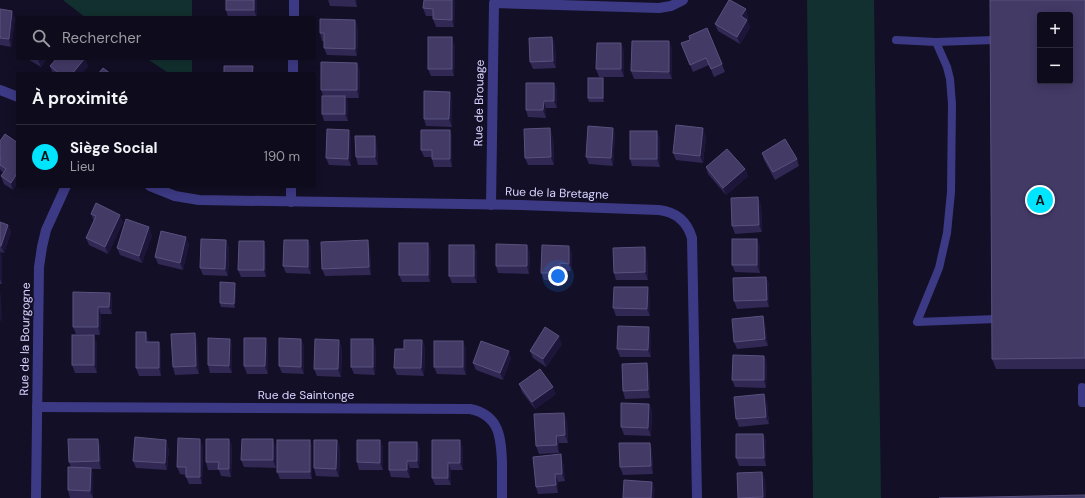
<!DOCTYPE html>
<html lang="fr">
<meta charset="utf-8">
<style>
:root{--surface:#0e0b1c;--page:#1c1929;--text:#f1f3f6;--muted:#9b9ba3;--line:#2e2b3b;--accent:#00e5ff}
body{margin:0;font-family:"DM Sans",sans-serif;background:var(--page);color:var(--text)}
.controls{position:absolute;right:12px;top:12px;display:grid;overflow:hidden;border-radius:4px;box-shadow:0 2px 10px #0003}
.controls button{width:36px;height:36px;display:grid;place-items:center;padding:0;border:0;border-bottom:1px solid var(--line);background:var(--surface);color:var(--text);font:20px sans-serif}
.you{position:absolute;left:558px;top:276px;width:14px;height:14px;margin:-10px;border:3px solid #fff;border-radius:50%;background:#1a73e8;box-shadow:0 0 0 6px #1a73e833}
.badge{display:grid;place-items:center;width:26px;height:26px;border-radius:50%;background:var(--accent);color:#111;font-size:13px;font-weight:700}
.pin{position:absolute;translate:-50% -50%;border:2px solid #fff;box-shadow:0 1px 4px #0006}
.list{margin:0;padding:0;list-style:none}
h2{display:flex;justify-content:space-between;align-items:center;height:52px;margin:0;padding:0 16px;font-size:17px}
h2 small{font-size:13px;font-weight:400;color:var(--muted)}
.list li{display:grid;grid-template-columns:26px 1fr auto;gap:12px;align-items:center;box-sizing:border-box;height:64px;padding:0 16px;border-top:1px solid var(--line)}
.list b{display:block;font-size:15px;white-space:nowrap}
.list p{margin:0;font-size:13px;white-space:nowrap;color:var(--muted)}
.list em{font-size:13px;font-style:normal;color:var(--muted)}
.icon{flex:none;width:22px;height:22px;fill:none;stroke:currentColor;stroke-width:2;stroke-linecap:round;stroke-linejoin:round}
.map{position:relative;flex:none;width:1085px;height:498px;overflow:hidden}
.search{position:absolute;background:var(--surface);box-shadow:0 2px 10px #0003;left:16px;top:16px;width:300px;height:44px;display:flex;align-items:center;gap:10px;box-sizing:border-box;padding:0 14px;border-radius:4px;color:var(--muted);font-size:15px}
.panel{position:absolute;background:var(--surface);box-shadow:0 2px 10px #0003;left:16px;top:72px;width:300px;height:116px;border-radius:4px}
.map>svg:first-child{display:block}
.green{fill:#12302f}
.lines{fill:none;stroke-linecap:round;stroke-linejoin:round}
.service{stroke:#3d3a85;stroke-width:8}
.minor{stroke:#3d3a85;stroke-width:10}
.wall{fill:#312854}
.shaded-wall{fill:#1d163a}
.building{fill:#433a66;stroke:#5a527e;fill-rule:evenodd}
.labels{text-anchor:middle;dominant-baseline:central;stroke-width:3.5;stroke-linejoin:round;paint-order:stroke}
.street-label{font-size:12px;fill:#d9d4ff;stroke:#130f26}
</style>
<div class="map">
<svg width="1085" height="498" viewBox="0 0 1085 498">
<rect width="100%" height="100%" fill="#130f26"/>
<g class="green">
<path d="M63 0H192V18H86Z"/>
<path d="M807 0H874L881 498H813Z"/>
<path d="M146 58H192V74H170Z"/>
</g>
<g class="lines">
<g class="service">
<path d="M896 40 936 42 947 67 950 79 952 104 951 192 947 233 939 268 917 322 996 319"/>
<path d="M936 42 994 40"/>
<path d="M1082 387V403H1085"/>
</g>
<g class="minor">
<path d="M294 18V0"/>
<path d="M293 74V58"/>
<path d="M0 90 18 97"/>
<path d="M150 186 175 196 199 200 521 205 659 210C676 212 687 221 692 238L697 498"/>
<path d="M291 202V186"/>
<path d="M491 205 494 3 659 8 671 6 683 0"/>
<path d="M37 407 470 409C500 415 501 438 502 463 502 475 502 486 502 498"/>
<path d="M36 498 39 267 42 247 46 230 66 186"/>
</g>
</g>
<g class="wall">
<path d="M257 0V18L228 17 226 10Z"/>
<path d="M328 0H357V7L330 6Z"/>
<path d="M455 0 454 27H436L433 19V16H426L423 8Z"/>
<path d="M1085 0V369H996L992 359Z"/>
<path d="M0 9 15 18 11 47 0 45Z"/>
<path d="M748 16 747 20 750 27 740 44 718 31 715 24Z"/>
<path d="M355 20 358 28 357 56 327 55 324 48V41H322L320 33Z"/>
<path d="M552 37 555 45 556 68 533 69 530 62Z"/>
<path d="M681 43 722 64 725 72 714 77 709 65 693 72Z"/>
<path d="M455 45 454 76H431L428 69Z"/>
<path d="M672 48V79H634L631 71Z"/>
<path d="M624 50V77H599L596 69Z"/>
<path d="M26 58H47L41 67Z"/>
<path d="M50 66H88L81 74H53Z"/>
<path d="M360 70 359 98H346L348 103V121H324L322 114 323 96 321 90Z"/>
<path d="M604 82V102H589L588 98Z"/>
<path d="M554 83 557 91V108H546V118L528 117 526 110Z"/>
<path d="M452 99V127L426 126 424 119Z"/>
<path d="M613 128 615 135 613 166 589 164 586 157Z"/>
<path d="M450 130 452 137V167H434L432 159V157H424L421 150Z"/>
<path d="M553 136 554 165H528L525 158Z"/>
<path d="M706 136 703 163 676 160 673 153Z"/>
<path d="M351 137V166L329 165 326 158Z"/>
<path d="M660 138V167L632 166 630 159Z"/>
<path d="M0 141 13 190 4 184 1 176 4 173 1 171 0 169Z"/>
<path d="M377 144 378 165H358L356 157Z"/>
<path d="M762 153 797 159 799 166 775 180 764 160Z"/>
<path d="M706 167 745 169 748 176 726 195 708 174Z"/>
<path d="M761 204 762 232 735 234 732 226Z"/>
<path d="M91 214 123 222 108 254 89 245 86 238 94 221Z"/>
<path d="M0 222 8 225 11 232 4 253 0 252 2 257V284H0Z"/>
<path d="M152 235 142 263 120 255 117 248Z"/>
<path d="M226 240 229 248 228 276 203 275 200 268Z"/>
<path d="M189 244 183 270 158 264 155 257Z"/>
<path d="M474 245 477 253V283H452L449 276Z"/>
<path d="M760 246V273L735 272 732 265Z"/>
<path d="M311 247V274L286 273 283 266Z"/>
<path d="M645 247 647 255 648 280H616L614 273Z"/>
<path d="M370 248 371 275 325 276 322 269Z"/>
<path d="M266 249V277H241L238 270Z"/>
<path d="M431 250 430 282H402L399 275Z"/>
<path d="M530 252 529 274 498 273 496 266Z"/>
<path d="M572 253 571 271H562V281L544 280 541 273Z"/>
<path d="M766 277 769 284V307L737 309 734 301Z"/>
<path d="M236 287 235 308 221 307 220 303Z"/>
<path d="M110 293 112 300V314H101L100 335 76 334 73 327Z"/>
<path d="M650 295V316H616L613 308Z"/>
<path d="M763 316 765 324 768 346 737 349 734 342Z"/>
<path d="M195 333 197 340 199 374 175 375 173 367Z"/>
<path d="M651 334V357H620L617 349Z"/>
<path d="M230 339 232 346V373H210L208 365Z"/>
<path d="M301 339 304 347V374L282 373 279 366Z"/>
<path d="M149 340V342L161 350V376H139L136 368Z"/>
<path d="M422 340 425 347 424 376 397 375 394 368 404 349Z"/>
<path d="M97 343V373H75L72 365Z"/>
<path d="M562 344 546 367 533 358 530 351Z"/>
<path d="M268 346V374H247L244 366Z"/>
<path d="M342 347 341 377 317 376 314 369Z"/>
<path d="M376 347 375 375 354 374 351 367Z"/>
<path d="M466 348V375L437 374 434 367Z"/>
<path d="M764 356 767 363 766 388 735 387 732 380Z"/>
<path d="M511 358 503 380 476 370 473 363Z"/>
<path d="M649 371 650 398 625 399 623 391Z"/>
<path d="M519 384 556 394 535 409 522 392Z"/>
<path d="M764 394 767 402 769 424 739 427 736 419Z"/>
<path d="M649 404 652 411 651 436 624 435 621 427Z"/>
<path d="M567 420 568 443H559V453L539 454 536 446Z"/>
<path d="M763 434 766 441V466H739L736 458Z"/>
<path d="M229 439 232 446 231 477 221 476 219 470H208L206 462Z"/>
<path d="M310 440 312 447V479H280L277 472Z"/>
<path d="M337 440 340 448 339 477 316 476 314 468Z"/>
<path d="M380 440 383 448V470H359L357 462Z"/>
<path d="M417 442 420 450 419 468H410V478L391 477 389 470Z"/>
<path d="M650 443 652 450 653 474 623 475 620 467Z"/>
<path d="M101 446V469H91L93 475V498H70L68 490 71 467 69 462Z"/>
<path d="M203 446 202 484H189L186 477V475L180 474 177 467Z"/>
<path d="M276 447V468L244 467 241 460Z"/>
<path d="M169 448 167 470 136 468 133 461Z"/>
<path d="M463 448V470H451V485H435L432 478Z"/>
<path d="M563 462 565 481 558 482V493L538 494 536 487Z"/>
<path d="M762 472 765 480 766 498H738Z"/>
</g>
<g class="shaded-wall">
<path d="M254 0H257V18L254 10Z"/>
<path d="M355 0H357V7Z"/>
<path d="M452 0H455L454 27 452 20Z"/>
<path d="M746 9 748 16 744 24 741 16Z"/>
<path d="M12 11 15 18 11 47 9 39Z"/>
<path d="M355 20 358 28 357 56 355 49Z"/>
<path d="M747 20 750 27 740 44 737 37Z"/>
<path d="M452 37 455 45 454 76 452 69Z"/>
<path d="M552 37 555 45 556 68 553 61Z"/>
<path d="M669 41 672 48V79L669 72Z"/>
<path d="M621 43 624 50V77L621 69Z"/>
<path d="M39 58H47L41 67 38 60Z"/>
<path d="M85 58 88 66 81 74H72Z"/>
<path d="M357 63 360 70 359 98 357 90Z"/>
<path d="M253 66 255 74H252Z"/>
<path d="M603 78 604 82V102L603 98Z"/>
<path d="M554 83 557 91V108L554 101Z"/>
<path d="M450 92 452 99V127L449 119Z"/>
<path d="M345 96 348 103V121L345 114Z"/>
<path d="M544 101 546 108V118L543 110Z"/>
<path d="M550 128 553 136 554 165 551 157Z"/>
<path d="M613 128 615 135 613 166 611 158Z"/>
<path d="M703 128 706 136 703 163 700 156Z"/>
<path d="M349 130 351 137V166L348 159Z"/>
<path d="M450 130 452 137V167L450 159Z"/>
<path d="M657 131 660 138V167L657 159Z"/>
<path d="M375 136 377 144 378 165 375 157Z"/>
<path d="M745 169 748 176 726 195 723 188Z"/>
<path d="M18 172V183L13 190 11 183Z"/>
<path d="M758 197 761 204 762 232 759 225Z"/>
<path d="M120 215 123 222 108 254 105 247Z"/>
<path d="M8 225 11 232 4 253 1 246Z"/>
<path d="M149 227 152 235 142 263 139 256Z"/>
<path d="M186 237 189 244 183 270 180 263Z"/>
<path d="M757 239 760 246V273L757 265Z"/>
<path d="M226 240 229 248 228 276 225 269Z"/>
<path d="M308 240 311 247V274L308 267Z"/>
<path d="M368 240 370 248 371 275 369 267Z"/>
<path d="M264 241 266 249V277L264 270Z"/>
<path d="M428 243 431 250 430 282 428 275Z"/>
<path d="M474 245 477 253V283L474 276Z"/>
<path d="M527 245 530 252 529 274 527 266Z"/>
<path d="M569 246 572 253 571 271 569 264Z"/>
<path d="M645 247 647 255 648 280 645 272Z"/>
<path d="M0 251 2 257V284L0 279Z"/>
<path d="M560 263 562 271V281L560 273Z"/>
<path d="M766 277 769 284V307L767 300Z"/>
<path d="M235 283 236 287 235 308 234 304Z"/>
<path d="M648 287 650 295V316L647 309Z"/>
<path d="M0 292 1 296 2 323 0 319Z"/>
<path d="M110 293 112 300V314L109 307Z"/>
<path d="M98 307 101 314 100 335 98 327Z"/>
<path d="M763 316 765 324 768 346 765 339Z"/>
<path d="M649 327 651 334V357L648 350Z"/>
<path d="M146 332 149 340V349L146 342Z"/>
<path d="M195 333 197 340 199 374 196 366Z"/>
<path d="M94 335 97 343V373L94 365Z"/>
<path d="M559 336 562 344 546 367 543 359Z"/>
<path d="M266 338 268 346V374L265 366Z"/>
<path d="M230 339 232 346V373L229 366Z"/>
<path d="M301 339 304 347V374L301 367Z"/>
<path d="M373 339 376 347 375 375 373 367Z"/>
<path d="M339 340 342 347 341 377 338 369Z"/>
<path d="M422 340 425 347 424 376 421 368Z"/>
<path d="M463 341 466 348V375L463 367Z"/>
<path d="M159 342 161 350V376L159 368Z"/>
<path d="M509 351 511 358 503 380 500 373Z"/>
<path d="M764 356 767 363 766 388 764 380Z"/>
<path d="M647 363 649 371 650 398 648 390Z"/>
<path d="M553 387 556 394 535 409 532 402Z"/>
<path d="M764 394 767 402 769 424 766 417Z"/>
<path d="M649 404 652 411 651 436 648 428Z"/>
<path d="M564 413 567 420 568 443 565 435Z"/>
<path d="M763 434 766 441V466L764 458Z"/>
<path d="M556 436 559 443V453L557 445Z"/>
<path d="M98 439 101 446V469L99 461Z"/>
<path d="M200 439 203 446 202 484 200 477Z"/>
<path d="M229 439 232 446 231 477 229 469Z"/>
<path d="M273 439 276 447V468L273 460Z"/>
<path d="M166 440 169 448 167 470 165 463Z"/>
<path d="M310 440 312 447V479L310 472Z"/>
<path d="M337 440 340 448 339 477 336 469Z"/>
<path d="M380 440 383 448V470L380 463Z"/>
<path d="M460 440 463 448V470L460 463Z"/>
<path d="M417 442 420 450 419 468 417 461Z"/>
<path d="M650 443 652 450 653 474 651 466Z"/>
<path d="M561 454 563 462 565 481 562 474Z"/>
<path d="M407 461 410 468V478L407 470Z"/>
<path d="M448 463 451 470V485L448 478Z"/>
<path d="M91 468 93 475V498L90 491Z"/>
<path d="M762 472 765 480 766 498H764L763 497Z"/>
<path d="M555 474 558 482V493L556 485Z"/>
<path d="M652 482 655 489 654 498H651Z"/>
</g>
<g class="building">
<rect x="226" y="0" width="28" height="10"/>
<path d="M424 0H452V20L433 19V9L423 8Z"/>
<path d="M729 0H730L746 9 741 16 747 20 737 37 715 24Z"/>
<path d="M990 0H1085V358L992 359ZM1040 15H1070V81H1040Z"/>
<path d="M0 9 12 11 9 39 0 38Z"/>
<path d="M320 19 355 20V49L324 48V33H320Z"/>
<path d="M707 28 722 64 711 69 706 58 690 65 681 43 690 40 689 36Z"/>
<rect x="428" y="37" width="24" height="32"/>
<path d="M552 37 553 61 530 62 529 38Z"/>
<path d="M632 41H669V72L631 71Z"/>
<path d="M597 43H621V69H596Z"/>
<path d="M57 58H85L72 74H60L50 66Z"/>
<path d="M321 62 357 63V90H321Z"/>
<path d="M224 66H253L252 74H224Z"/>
<path d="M103 68 111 74H98Z"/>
<rect x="588" y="78" width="15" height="20"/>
<path d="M526 83H554V101H544L543 110H526Z"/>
<path d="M424 91 450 92 449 119H424Z"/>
<rect x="322" y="96" width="23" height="18"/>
<path d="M676 125 703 128 700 156 673 153Z"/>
<path d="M588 126 613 128 611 158 586 157Z"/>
<path d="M550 128 551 157 525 158 524 129Z"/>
<path d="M327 129 349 130 348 159 326 158Z"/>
<path d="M421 130H450V159H432V150H421Z"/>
<rect x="630" y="131" width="27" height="28"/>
<path d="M5 134 18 143V172L11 183 1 176 6 169 0 165V160L1 158H0V141Z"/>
<path d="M355 136H375V157H356Z"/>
<path d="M785 139 797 159 773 172 762 153Z"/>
<path d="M727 149 745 169 723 188 706 167Z"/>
<path d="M758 197 759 225 732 226 731 198Z"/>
<path d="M96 203 120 215 105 247 86 238 96 216 91 214Z"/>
<path d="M126 219 149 227 139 256 117 248Z"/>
<path d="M0 222 8 225 1 246H0Z"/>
<path d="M161 231 186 237 180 263 155 257Z"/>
<path d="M201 239 226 240 225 269 200 268Z"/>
<rect x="732" y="239" width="25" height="26"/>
<path d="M284 240H308V267L283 266Z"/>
<path d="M368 240 369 267 322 269 321 242Z"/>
<path d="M239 241H264V270H238Z"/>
<rect x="399" y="243" width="29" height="32"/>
<path d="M496 244 527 245V266H496Z"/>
<rect x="449" y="245" width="25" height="31"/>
<path d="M542 245 569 246V264L560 263V273H541Z"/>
<path d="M645 247V272L614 273 613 248Z"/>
<path d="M766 277 767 300 734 301 733 278Z"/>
<path d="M220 282 235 283 234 304 220 303Z"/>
<path d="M614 287H648L647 309 613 308Z"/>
<path d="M73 292 110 293 109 307H98V327H73Z"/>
<path d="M763 316 765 339 734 342 732 319Z"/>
<path d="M618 326 649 327 648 350 617 349Z"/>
<path d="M545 327 559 336 543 359 530 351Z"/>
<path d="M136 332H146V342H159V368H136Z"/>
<path d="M195 333 196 366 173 367 171 334Z"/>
<rect x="72" y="335" width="22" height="30"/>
<path d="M208 338 230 339 229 366 208 365Z"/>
<path d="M244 338H266L265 366H244Z"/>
<path d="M279 338 301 339V367L279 366Z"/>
<path d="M315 339 339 340 338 369H314Z"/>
<rect x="351" y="339" width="22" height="28"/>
<path d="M404 340H422L421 368H394L395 349H404Z"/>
<rect x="434" y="341" width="29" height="26"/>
<path d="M481 341 509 351 500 373 473 363Z"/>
<path d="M733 355 764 356V380H732Z"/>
<path d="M647 363 648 390 623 391 622 364Z"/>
<path d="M540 369 553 387 532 402 519 384Z"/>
<path d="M764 394 766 417 736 419 734 397Z"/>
<path d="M621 403 649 404 648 428 621 427Z"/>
<path d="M564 413 565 435 556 436 557 445 536 446 534 414Z"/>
<path d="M736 434H763L764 458H736Z"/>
<path d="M135 437 166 440 165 463 133 461Z"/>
<path d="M178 438 200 439V477H186V467H177Z"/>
<path d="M68 439H98L99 461 69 462Z"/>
<path d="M206 439H229V469H218L219 462H206Z"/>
<path d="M242 439H273V460H241Z"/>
<rect x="277" y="440" width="33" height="32"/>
<path d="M314 440H337L336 469 314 468Z"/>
<path d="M357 440H380V463L357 462Z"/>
<path d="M432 440H460V463H448V478H432Z"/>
<path d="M389 442H417V461H407V470H389Z"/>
<path d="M619 443H650L651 466 620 467Z"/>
<path d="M561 454 562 474H555L556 485 536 487 533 457Z"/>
<path d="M68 467 91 468 90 491 68 490Z"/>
<path d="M762 472 763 497 738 498 737 473Z"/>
<path d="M624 480 652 482 651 498H623Z"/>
<path d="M1085 495V498H939Z"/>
</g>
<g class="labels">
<g class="street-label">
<text transform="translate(479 103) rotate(-89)">Rue de Brouage</text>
<text transform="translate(557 193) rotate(2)">Rue de la Bretagne</text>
<text transform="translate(25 339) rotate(-89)">Rue de la Bourgogne</text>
<text x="306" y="395">Rue de Saintonge</text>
</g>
</g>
</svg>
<div class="controls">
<button>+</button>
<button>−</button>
</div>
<div class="you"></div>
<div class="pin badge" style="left:1040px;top:200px">A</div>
<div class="search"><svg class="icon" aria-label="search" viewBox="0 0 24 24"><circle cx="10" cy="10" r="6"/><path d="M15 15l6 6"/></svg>Rechercher</div>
<section class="panel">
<h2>À proximité<small></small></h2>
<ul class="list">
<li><span class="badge">A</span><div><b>Siège Social</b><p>Lieu</p></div><em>190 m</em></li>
</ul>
</section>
</div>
